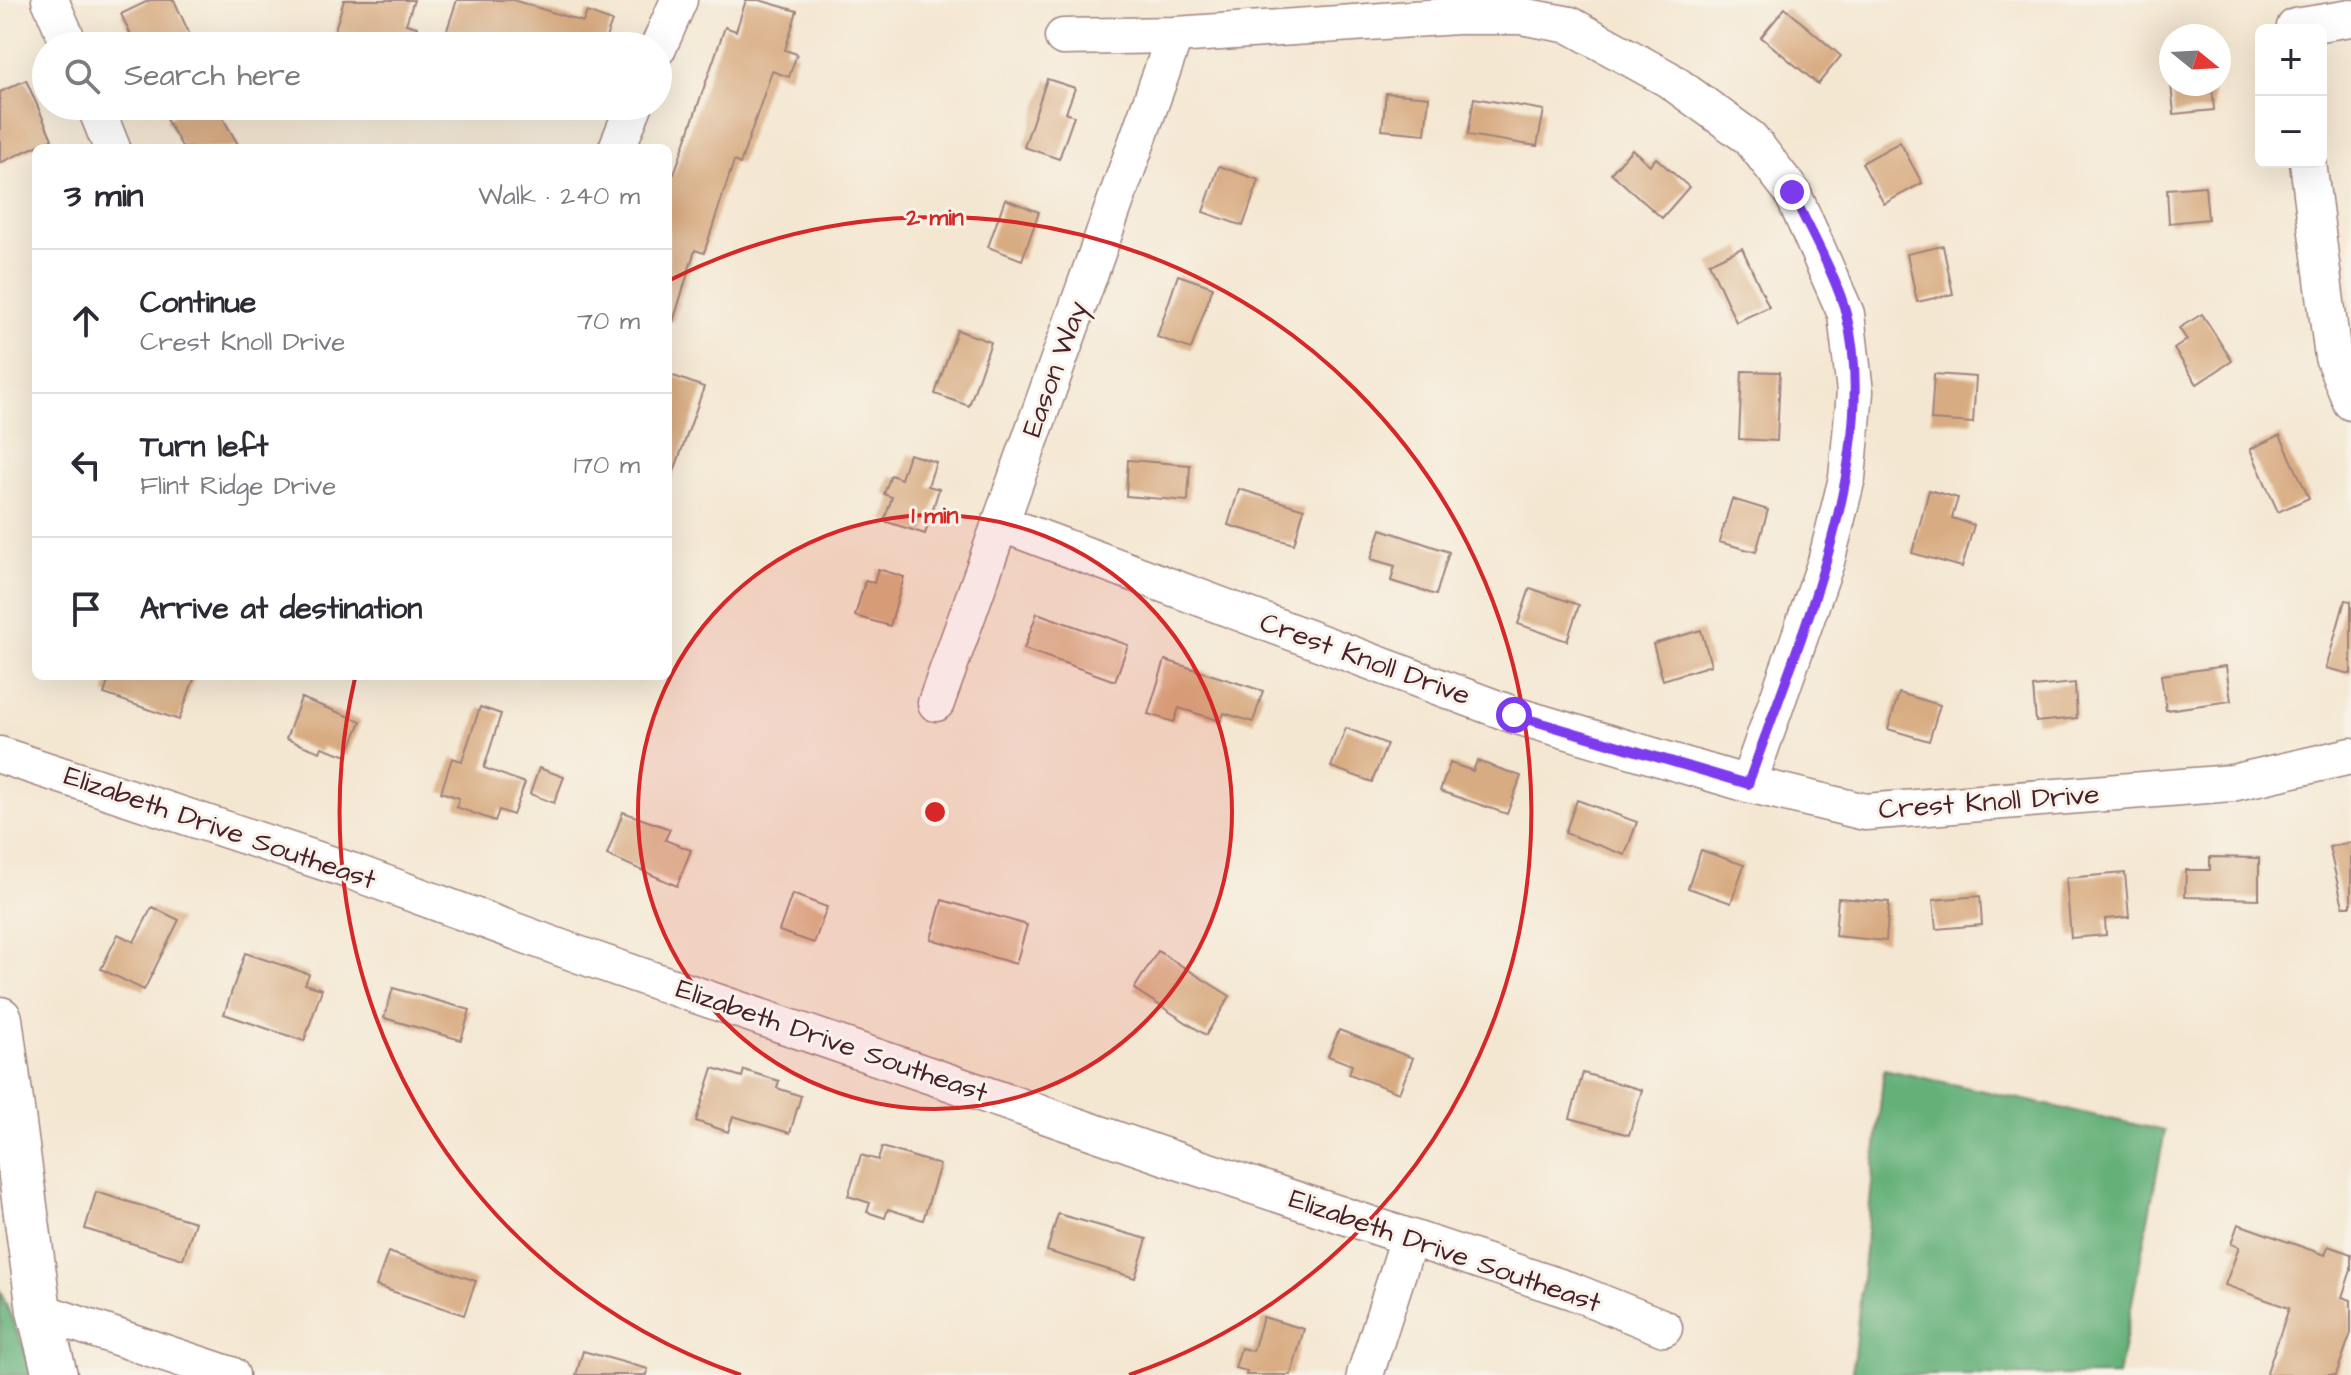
<!DOCTYPE html>
<meta charset="utf-8">
<style>
:root{--surface:#fff;--page:#f7f7f7;--text:#2b2b33;--muted:#7c7c81;--line:#e1e1e2}
body{margin:0;font-family:"Architects Daughter",sans-serif;background:var(--page);color:var(--text)}
.controls{position:absolute;right:24px;top:24px;display:grid;overflow:hidden;border-radius:12px;box-shadow:0 8px 32px #0002}
.controls button{width:72px;height:72px;display:grid;place-items:center;padding:0;border:0;border-bottom:2px solid var(--line);background:var(--surface);color:var(--text);font:40px sans-serif}
.compass{position:absolute;left:2159px;top:24px;width:72px;height:72px;border-radius:50%;background:var(--surface);box-shadow:0 8px 32px #0002;rotate:108deg}
.stop{position:absolute;width:24px;height:24px;margin:-18px;border:6px solid #7c3aed;border-radius:50%;background:#fff}
.stop.end{background:#7c3aed;border-color:#fff;box-shadow:0 2px 8px #0008}
.list{margin:0;padding:0;list-style:none}
h2{display:flex;justify-content:space-between;align-items:center;height:104px;margin:0;padding:0 32px;font-size:34px}
h2 small{font-size:26px;font-weight:400;color:var(--muted)}
.list li{display:grid;grid-template-columns:52px 1fr auto;gap:24px;align-items:center;box-sizing:border-box;height:144px;padding:0 32px;border-top:2px solid var(--line)}
.list b{display:block;font-size:30px;white-space:nowrap}
.list p{margin:0;font-size:26px;white-space:nowrap;color:var(--muted)}
.list em{font-size:26px;font-style:normal;color:var(--muted)}
.icon{flex:none;width:44px;height:44px;fill:none;stroke:currentColor;stroke-width:2;stroke-linecap:round;stroke-linejoin:round}
.map{position:relative;flex:none;width:2351px;height:1375px;overflow:hidden}
.search{position:absolute;background:var(--surface);box-shadow:0 8px 32px #0002;left:32px;top:32px;width:640px;height:88px;display:flex;align-items:center;gap:20px;box-sizing:border-box;padding:0 28px;border-radius:44px;color:var(--muted);font-size:30px}
.panel{position:absolute;background:var(--surface);box-shadow:0 8px 32px #0002;left:32px;top:144px;width:640px;height:536px;border-radius:12px}
.map>svg:first-child{display:block}
.forest{fill:#65b079;stroke:#586852;stroke-width:2}
.building{fill:#d8ac82}
.lines{fill:none;stroke-linecap:round;stroke-linejoin:round}
.minor-casing{stroke:#9f837e;stroke-width:39}
.major-casing{stroke:#9f837e;stroke-width:47}
.minor{stroke:#fff;stroke-width:36}
.major{stroke:#fff;stroke-width:44}
.route{stroke:#7c3aed;stroke-width:10}
.ring{fill:none;stroke:#d62828;stroke-width:4}
.labels{text-anchor:middle;dominant-baseline:central;stroke-width:6;stroke-linejoin:round;paint-order:stroke}
.street-label{font-size:28px;fill:#4a1f2b;stroke:#f7f3e8}
.centre{fill:#d62828;stroke:#f7f3e8;stroke-width:4}
.ring-label{font-size:24px;text-anchor:middle;font-weight:bold;fill:#d62828;stroke:#f7f3e8;stroke-width:6;stroke-linejoin:round;paint-order:stroke}
</style>
<div class="map">
<svg width="2351" height="1375" viewBox="0 0 2351 1375">
<rect width="100%" height="100%" fill="#f7f3e8"/>
<filter id="ink" filterUnits="userSpaceOnUse"><feTurbulence type="fractalNoise" baseFrequency=".0125" numOctaves="2"/><feDisplacementMap in="SourceGraphic" scale="16" xChannelSelector="R" yChannelSelector="G"/><feConvolveMatrix kernelMatrix="1 2 1 2 8 2 1 2 1" color-interpolation-filters="sRGB"/></filter>
<filter id="wash" filterUnits="userSpaceOnUse"><feTurbulence type="fractalNoise" baseFrequency=".006" numOctaves="4" result="noise"/><feDisplacementMap in="SourceGraphic" scale="32" xChannelSelector="R" yChannelSelector="G"/><feGaussianBlur stdDeviation="1.8" result="paint"/><feColorMatrix in="noise" values="0 0 0 0 0 0 0 0 0 0 0 0 0 0 0 0 0 1.4 0 .05"/><feComposite in="paint" operator="in"/></filter>
<g filter="url(#wash)">
<rect width="100%" height="100%" fill="#f4e7d2"/>
<g class="forest">
<path d="M1884 1069 2165 1131 2118 1375H1852Z"/>
<path d="M0 1290 35 1375H0Z"/>
</g>
<g id="blocks">
<g class="building">
<path d="M150 0H174L195 46H136L121 14Z"/>
<path d="M344 0H414L406 24 417 27 412 46H364L333 36Z"/>
<path d="M457 0H513L583 22 587 12 612 21 603 46H482L446 33Z"/>
<path d="M746 0H759L797 11 785 50 797 54 789 77 772 71 740 164 734 161 704 253 695 250 673 322 668 321V172L674 174 725 27 736 31Z"/>
<path d="M1785 8 1841 56 1818 84 1761 37Z"/>
<path d="M1047 79 1075 88 1066 113 1074 116 1059 159 1024 147Z"/>
<path d="M26 80 52 139 0 163V92Z"/>
<path d="M2171 84H2212L2214 110 2174 114Z"/>
<path d="M1386 93 1429 97 1425 134 1382 130Z"/>
<path d="M1474 98 1544 110 1537 146 1468 135Z"/>
<path d="M189 106H216L240 148H183L166 119Z"/>
<path d="M1900 142 1922 183 1884 204 1862 163Z"/>
<path d="M1632 149 1650 165 1656 158 1689 187 1662 218 1611 173Z"/>
<path d="M1219 166 1259 180 1243 226 1203 212Z"/>
<path d="M2205 186 2208 219 2169 223 2167 189Z"/>
<path d="M1005 199 1039 212 1022 260 988 247Z"/>
<path d="M1943 246 1953 294 1917 302 1907 254Z"/>
<path d="M1742 248 1769 307 1736 322 1709 263Z"/>
<path d="M1178 275 1213 287 1191 349 1157 337Z"/>
<path d="M2202 314 2232 361 2197 384 2174 349 2187 340 2179 328Z"/>
<path d="M957 330 991 342 969 406 935 394Z"/>
<path d="M1742 371 1780 372 1777 441 1739 439Z"/>
<path d="M668 374 704 387 671 480H668Z"/>
<path d="M1934 374 1976 377 1973 423 1931 420Z"/>
<path d="M2280 435 2309 498 2278 512 2250 449Z"/>
<path d="M909 454 936 462 928 486 939 489 925 534 884 521 892 497 884 494 891 475 901 479Z"/>
<path d="M1128 460 1190 465 1188 501 1126 496Z"/>
<path d="M1239 489 1304 509 1294 544 1228 525Z"/>
<path d="M1929 490 1958 498 1952 518 1974 525 1962 567 1912 553Z"/>
<path d="M1732 499 1768 510 1756 552 1719 542Z"/>
<path d="M1381 529 1449 552 1436 595 1391 581 1395 566 1371 559Z"/>
<path d="M878 569 904 577 890 626 855 616 865 581 874 583Z"/>
<path d="M1530 588 1579 605 1567 641 1518 624Z"/>
<path d="M2345 600 2351 601V674L2326 668Z"/>
<path d="M1037 613 1128 645 1115 681 1024 649Z"/>
<path d="M1701 630 1711 665 1663 680 1653 644Z"/>
<path d="M1165 660 1263 691 1253 722 1224 713 1221 721 1179 708 1174 722 1148 714Z"/>
<path d="M2226 666 2231 701 2166 710 2161 675Z"/>
<path d="M110 676H195L179 720 104 694Z"/>
<path d="M2075 683 2077 718 2036 722 2033 687Z"/>
<path d="M1899 693 1940 705 1929 741 1888 729Z"/>
<path d="M301 698 361 721 347 756 322 747 320 752 286 739Z"/>
<path d="M480 707 501 714 484 768 525 783 513 815 499 810 495 821 456 807 459 798 441 792 452 758 462 761Z"/>
<path d="M1346 728 1387 744 1372 782 1331 767Z"/>
<path d="M1477 761 1521 776 1507 814 1440 791 1450 763 1473 771Z"/>
<path d="M539 768 564 777 554 803 530 794Z"/>
<path d="M1577 800 1637 822 1625 855 1565 833Z"/>
<path d="M623 812 670 829 665 840 691 850 677 886 607 855Z"/>
<path d="M2351 842V906H2343L2329 847Z"/>
<path d="M1701 850 1744 865 1731 903 1688 888Z"/>
<path d="M2210 857 2259 858V899L2185 897 2186 870H2210Z"/>
<path d="M2125 873 2129 917 2105 919 2106 935 2071 938 2066 878Z"/>
<path d="M792 894 827 907 814 943 779 931Z"/>
<path d="M1980 896 1982 925 1936 929 1933 900Z"/>
<path d="M1838 898 1889 902 1886 941 1835 936Z"/>
<path d="M942 900 1027 925 1016 964 931 939Z"/>
<path d="M152 907 179 920 144 990 101 969 118 934 134 942Z"/>
<path d="M1158 951 1230 996 1206 1035 1134 989Z"/>
<path d="M245 953 309 974 305 984 322 989 304 1041 224 1014Z"/>
<path d="M393 988 470 1010 461 1040 384 1018Z"/>
<path d="M1339 1030 1413 1058 1399 1093 1349 1074 1352 1065 1328 1056Z"/>
<path d="M713 1068 742 1077 744 1070 779 1081 777 1088 801 1096 790 1133 733 1116 728 1132 696 1121Z"/>
<path d="M1583 1073 1642 1090 1629 1135 1570 1118Z"/>
<path d="M882 1147 940 1165 923 1220 888 1209 885 1218 867 1212 870 1203 848 1196 861 1155 878 1160Z"/>
<path d="M96 1192 195 1222 183 1259 85 1229Z"/>
<path d="M1058 1214 1147 1239 1135 1278 1047 1251Z"/>
<path d="M2238 1224 2325 1255 2328 1246 2351 1254V1270L2342 1297 2351 1300V1333L2336 1375H2266L2289 1308 2225 1285 2239 1247 2231 1244Z"/>
<path d="M388 1252 476 1281 464 1315 376 1286Z"/>
<path d="M1263 1317 1304 1329 1291 1375H1246L1247 1371 1235 1368 1241 1348 1253 1351Z"/>
<path d="M583 1351 648 1369 647 1375H576Z"/>
</g>
</g>
</g>
<g filter="url(#ink)">
<use href="#blocks" fill-opacity="0" stroke="#9f837e" stroke-width="2"/>
<g class="lines">
<g class="minor-casing">
<g id="minor">
<path d="M50 0 70 46"/>
<path d="M2295 27 2351 18"/>
<path d="M1063 37 1175 35 1457 16H1521L1570 25 1668 79 1750 138 1792 192 1846 314 1855 392 1847 478 1826 562 1748 784"/>
<path d="M658 48 679 0"/>
<path d="M95 106 112 148"/>
<path d="M617 148 634 106"/>
<path d="M2308 162 2333 357 2351 402"/>
<path d="M1000 523 1514 715 1748 784 1865 812 2232 783 2351 756"/>
<path d="M936 703 1175 35"/>
<path d="M0 755 351 871 580 955 1181 1162 1572 1291 1664 1328"/>
<path d="M39 1311 231 1375"/>
<path d="M1365 1375 1409 1238"/>
</g>
</g>
<g class="major-casing">
<path id="major" d="M0 1019 39 1311 55 1375"/>
</g>
<use href="#minor" class="minor"/>
<use href="#major" class="major"/>
</g>
</g>
<g class="lines" filter="url(#ink)">
<path class="route" d="M1514 715 1748 784C1795 650 1883 455 1846 314 1837 277 1808 228 1792 192"/>
</g>
<circle cx="935" cy="812" r="297" fill="#d62828" fill-opacity=".12"/>
<g class="ring">
<circle cx="935" cy="812" r="297"/>
<path d="M741 1375A595 595 0 0 1 355 678M670 280A595 595 0 1 1 1129 1375"/>
</g>
<g class="labels">
<g class="street-label">
<text transform="translate(1055 369) rotate(-70)">Eason Way</text>
<text transform="translate(1365 659) rotate(20)">Crest Knoll Drive</text>
<text transform="translate(1989 802) rotate(-4)">Crest Knoll Drive</text>
<text transform="translate(220 828) rotate(19)">Elizabeth Drive Southeast</text>
<text transform="translate(832 1041) rotate(19)">Elizabeth Drive Southeast</text>
<text transform="translate(1445 1251) rotate(19)">Elizabeth Drive Southeast</text>
</g>
</g>
<circle cx="935" cy="812" r="12" class="centre"/>
<g class="ring-label">
<text x="935" y="225">2 min</text>
<text x="935" y="523">1 min</text>
</g>
</svg>
<div class="controls">
<button>+</button>
<button>−</button>
</div>
<svg class="compass" viewBox="-18 -18 36 36"><path d="M0-13l5 13h-10z" fill="#e53935"/><path d="M0 13l5-13h-10z" fill="#7c7c81"/></svg>
<div class="stop" style="left:1514px;top:715px"></div>
<div class="stop end" style="left:1792px;top:192px"></div>
<div class="search"><svg class="icon" aria-label="search" viewBox="0 0 24 24"><circle cx="10" cy="10" r="6"/><path d="M15 15l6 6"/></svg>Search here</div>
<section class="panel">
<h2>3 min<small>Walk · 240 m</small></h2>
<ul class="list">
<li><svg class="icon" aria-label="ahead" viewBox="0 0 24 24"><path d="M12 20V5M6 11l6-6 6 6"/></svg><div><b>Continue</b><p>Crest Knoll Drive</p></div><em>70 m</em></li>
<li><svg class="icon" aria-label="left" viewBox="0 0 24 24"><path d="M17 20v-9H6M10 6l-5 5 5 5"/></svg><div><b>Turn left</b><p>Flint Ridge Drive</p></div><em>170 m</em></li>
<li><svg class="icon" aria-label="arrive" viewBox="0 0 24 24"><path d="M6 21V4h12l-3 4 3 4H6"/></svg><div><b>Arrive at destination</b></div></li>
</ul>
</section>
</div>
